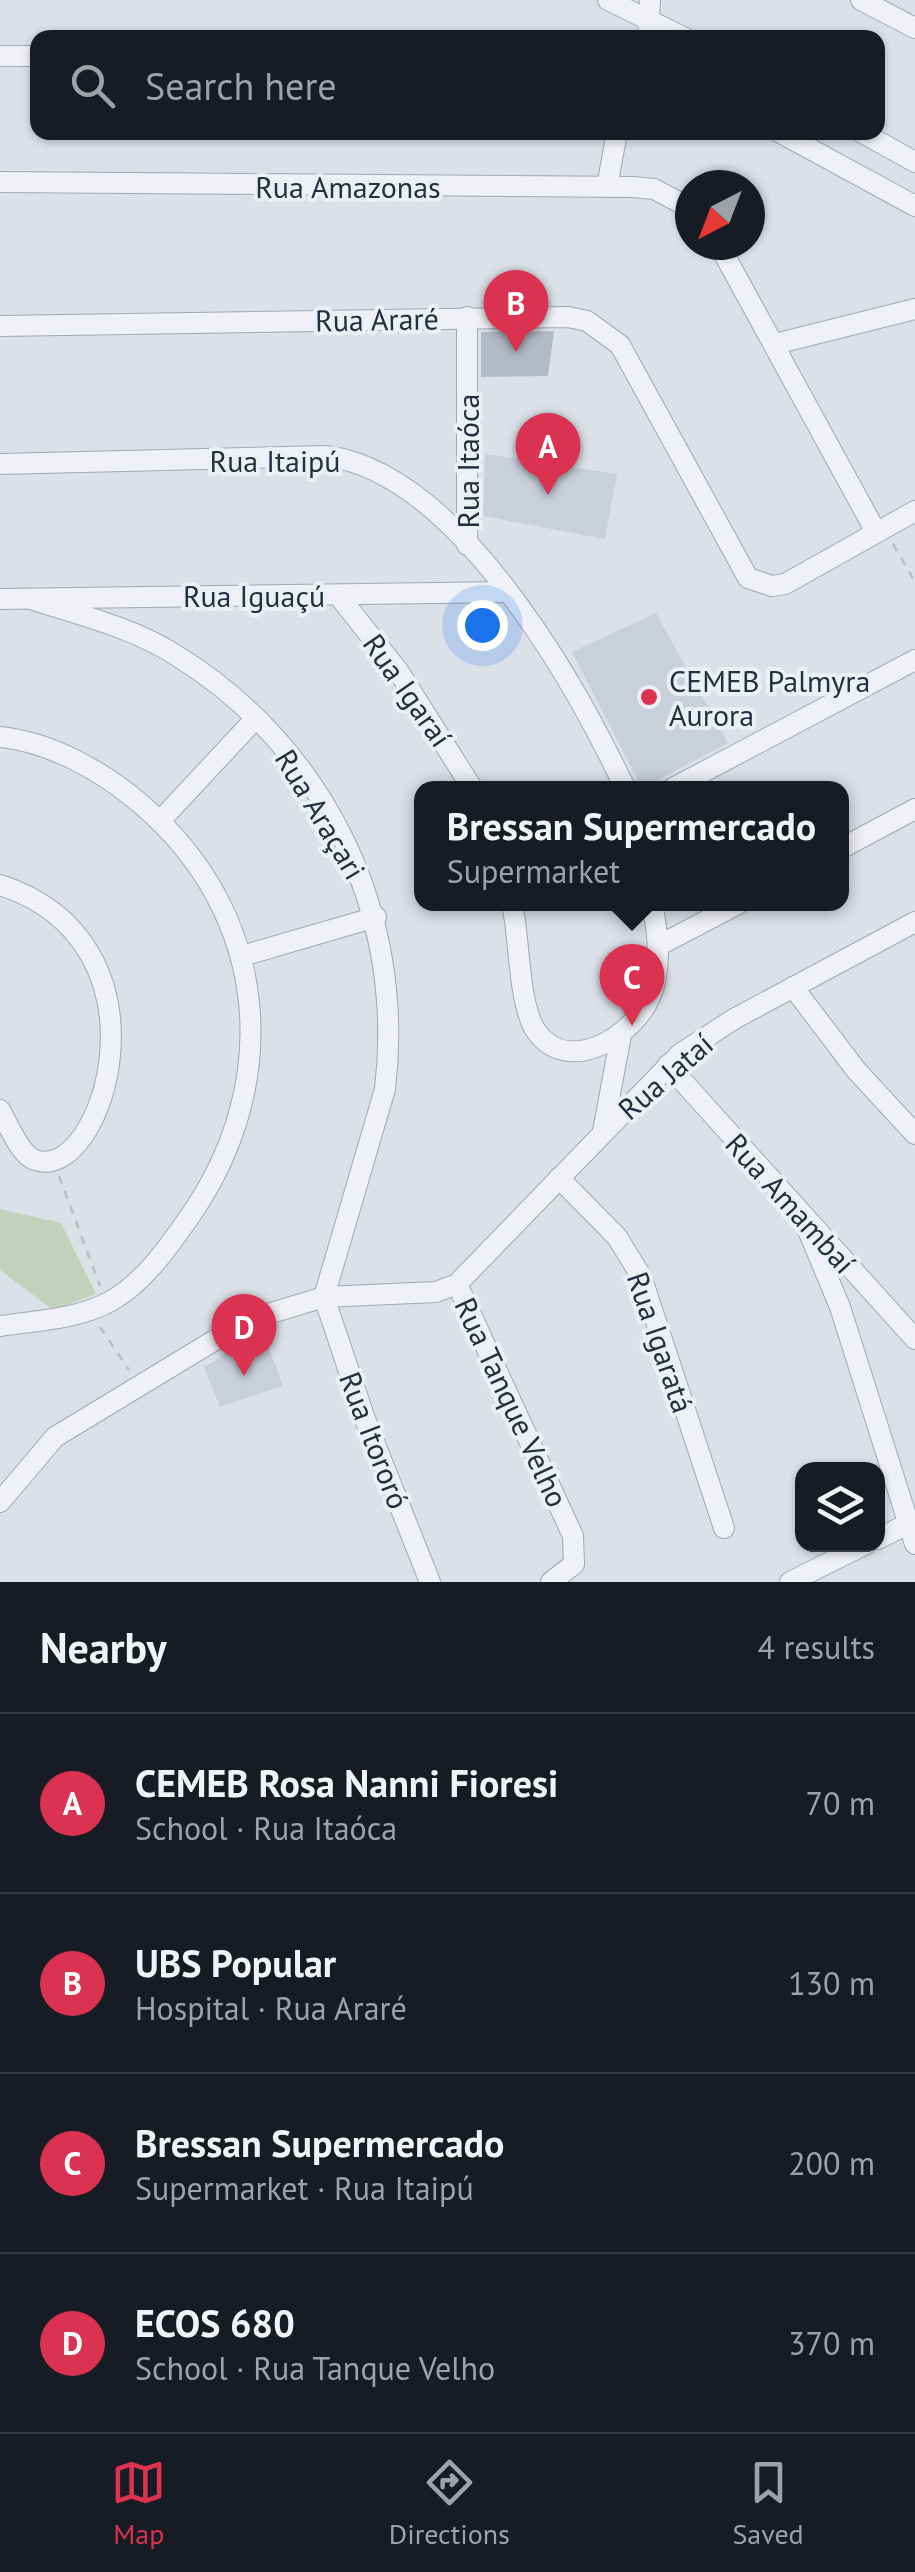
<!DOCTYPE html>
<meta charset="utf-8">
<style>
:root{--surface:#171b24;--page:#20242c;--text:#f1f3f6;--muted:#9ea1a6;--line:#363941;--accent:#db3252}
body{margin:0;font-family:"PT Sans",sans-serif;background:var(--page);color:var(--text)}
.controls{position:absolute;right:30px;bottom:30px;display:grid;overflow:hidden;border-radius:20px;box-shadow:0 2px 8px #0004}
.controls button{width:90px;height:90px;display:grid;place-items:center;padding:0;border:0;border-bottom:2px solid var(--line);background:var(--surface);color:var(--text);font:50px sans-serif}
.compass{position:absolute;left:675px;top:170px;width:90px;height:90px;border-radius:50%;background:var(--surface);box-shadow:0 2px 8px #0004;rotate:222deg}
.you{position:absolute;left:482px;top:625px;width:35px;height:35px;margin:-25px;border:8px solid #fff;border-radius:50%;background:#1a73e8;box-shadow:0 0 0 15px #1a73e833}
.badge{display:grid;place-items:center;width:65px;height:65px;border-radius:50%;background:var(--accent);color:#fff;font-size:32px;font-weight:700}
.pin{position:absolute;translate:-50% -82px;filter:drop-shadow(0 2px 5px #0008)}
.pin::after{content:'';position:absolute;top:52px;width:35px;height:30px;background:inherit;clip-path:polygon(0 0,100% 0,50% 100%)}
.popup{position:absolute;left:414px;top:781px;width:435px;height:130px;box-sizing:border-box;display:grid;place-content:center;border-radius:20px;background:var(--surface);filter:drop-shadow(0 2px 8px #0005);font-size:32px;white-space:nowrap;color:var(--muted)}
.popup b{font-size:38px;color:var(--text)}
.popup::after{content:'';position:absolute;left:50%;top:100%;margin-left:-20px;border:20px solid transparent;border-top-color:var(--surface)}
.list{margin:0;padding:0;list-style:none}
h2{display:flex;justify-content:space-between;align-items:center;height:130px;margin:0;padding:0 40px;font-size:42px}
h2 small{font-size:32px;font-weight:400;color:var(--muted)}
.list li{display:grid;grid-template-columns:65px 1fr auto;gap:30px;align-items:center;box-sizing:border-box;height:180px;padding:0 40px;border-top:2px solid var(--line)}
.list b{display:block;font-size:38px;white-space:nowrap}
.list p{margin:0;font-size:32px;white-space:nowrap;color:var(--muted)}
.list em{font-size:32px;font-style:normal;color:var(--muted)}
.icon{flex:none;width:55px;height:55px;fill:none;stroke:currentColor;stroke-width:2;stroke-linecap:round;stroke-linejoin:round}
.map{position:relative;flex:none;width:915px;height:1582px;overflow:hidden}
.search{position:absolute;background:var(--surface);box-shadow:0 2px 8px #0004;left:30px;right:30px;top:30px;height:110px;display:flex;align-items:center;gap:25px;box-sizing:border-box;padding:0 35px;border-radius:20px;color:var(--muted);font-size:38px}
.sheet{height:850px;background:var(--surface)}
nav{display:flex;justify-content:space-around;align-items:center;box-sizing:border-box;height:140px;border-top:2px solid var(--line);background:var(--surface);font-size:28px;color:var(--muted)}
nav a{display:grid;justify-items:center;gap:5px}
nav .on{color:var(--accent)}
.map>svg:first-child{display:block}
.built{fill:#c9d0da}
.green{fill:#c2d2bc}
.building{fill:#b2bac5}
.lines{fill:none;stroke-linecap:round;stroke-linejoin:round}
.minor-casing{stroke:#a1a8b2;stroke-width:22}
.path{stroke:#babfc6;stroke-width:2.5;stroke-dasharray:8 8;stroke-linecap:butt}
.minor{stroke:#eff1f6;stroke-width:20}
.poi-dot{fill:#db3252;stroke:#ebf0f5;stroke-width:4}
.labels{text-anchor:middle;dominant-baseline:central;stroke-width:8;stroke-linejoin:round;paint-order:stroke}
.street-label{font-size:30px;fill:#242f3f;stroke:#ebf0f5}
.poi-label{font-size:30px;fill:#242f3f;stroke:#ebf0f5;text-anchor:start}
</style>
<div class="map">
<svg width="915" height="1582" viewBox="0 0 915 1582">
<rect width="100%" height="100%" fill="#dce1e8"/>
<g class="built">
<path d="M485 454 617 474 605 539 483 516Z"/>
<path d="M656 613 728 743 642 788 572 652Z"/>
<path d="M263 1332 283 1386 220 1407 204 1367Z"/>
</g>
<path class="green" d="M0 1209 61 1223 96 1294 53 1310 0 1270Z"/>
<path class="building" d="M554 331 548 376 481 377V332Z"/>
<g class="lines">
<g class="minor-casing">
<g id="minor">
<path d="M608 0 685 38"/>
<path d="M861 0 915 28"/>
<path d="M648 38 650 0"/>
<path d="M0 56H38"/>
<path d="M779 132 915 206"/>
<path d="M861 132 915 162"/>
<path d="M0 182 633 187 654 189 690 208"/>
<path d="M607 187 617 132"/>
<path d="M719 245 876 532"/>
<path d="M0 326 568 317 587 321 620 345 748 578 772 586 785 584 915 511"/>
<path d="M775 344 915 309"/>
<path d="M0 464 326 456C456 472 574 680 625 788"/>
<path d="M467 545V317"/>
<path d="M338 595 399 672 472 788"/>
<path d="M0 599 507 592"/>
<path d="M31 599C79 615 131 627 174 654 325 746 406 914 385 1089L324 1297"/>
<path d="M0 737C51 742 104 772 142 805 270 915 284 1083 188 1219 167 1249 143 1283 111 1301 79 1319 35 1321 0 1326"/>
<path d="M673 788 915 660"/>
<path d="M160 821 256 718"/>
<path d="M842 848 915 809"/>
<path d="M0 885C180 943 102 1185 35 1160 20 1155 8 1124 0 1110"/>
<path d="M512 904C520 938 518 1004 536 1031 569 1078 636 1034 651 995 662 966 658 933 652 904"/>
<path d="M658 946 738 904"/>
<path d="M242 956 376 917"/>
<path d="M793 987 856 1070 915 1134"/>
<path d="M668 1065 915 1339"/>
<path d="M603 1131 621 1035"/>
<path d="M559 1178 617 1237 641 1276 724 1528"/>
<path d="M807 1228 840 1307 915 1544"/>
<path d="M457 1284 573 1536 574 1564 551 1582"/>
<path d="M324 1297 365 1419 430 1582"/>
<path d="M0 1502 55 1437 248 1320 324 1297 436 1292 457 1284 680 1054 734 1019 915 922"/>
<path d="M878 1539 907 1524"/>
<path d="M790 1582 866 1544"/>
</g>
</g>
<g class="path">
<path d="M893 544 915 582"/>
<path d="M59 1176 100 1286"/>
<path d="M100 1327 129 1370"/>
</g>
<use href="#minor" class="minor"/>
</g>
<circle class="poi-dot" cx="649" cy="697" r="10"/>
<g class="labels">
<g class="street-label">
<text x="348" y="186">Rua Amazonas</text>
<text transform="translate(377 319) rotate(-1)">Rua Araré</text>
<text x="275" y="460">Rua Itaipú</text>
<text transform="translate(467 461) rotate(-90)">Rua Itaóca</text>
<text x="254" y="595">Rua Iguaçú</text>
<text transform="translate(408 690) rotate(55)">Rua Igaraí</text>
<text transform="translate(321 814) rotate(59)">Rua Araçari</text>
<text transform="translate(665 1076) rotate(-41)">Rua Jataí</text>
<text transform="translate(791 1203) rotate(48)">Rua Amambaí</text>
<text transform="translate(661 1342) rotate(71)">Rua Igaratá</text>
<text transform="translate(512 1402) rotate(65)">Rua Tanque Velho</text>
<text transform="translate(375 1440) rotate(69)">Rua Itororó</text>
</g>
<g class="poi-label">
<text x="669" y="680">CEMEB Palmyra<tspan x="669" dy="34">Aurora</tspan></text>
</g>
</g>
</svg>
<div class="controls">
<button><svg class="icon" aria-label="layers" viewBox="0 0 24 24"><path d="M12 4l9 5-9 5-9-5zM3 14l9 5 9-5"/></svg></button>
</div>
<svg class="compass" viewBox="-18 -18 36 36"><path d="M0-13l5 13h-10z" fill="#e53935"/><path d="M0 13l5-13h-10z" fill="#9ea1a6"/></svg>
<div class="you"></div>
<div class="pin badge" style="left:548px;top:495px">A</div>
<div class="pin badge" style="left:516px;top:352px">B</div>
<div class="pin badge" style="left:632px;top:1026px">C</div>
<div class="popup"><b>Bressan Supermercado</b>Supermarket</div>
<div class="pin badge" style="left:244px;top:1376px">D</div>
<div class="search"><svg class="icon" aria-label="search" viewBox="0 0 24 24"><circle cx="10" cy="10" r="6"/><path d="M15 15l6 6"/></svg>Search here</div>
</div>
<section class="sheet">
<h2>Nearby<small>4 results</small></h2>
<ul class="list">
<li><span class="badge">A</span><div><b>CEMEB Rosa Nanni Fioresi</b><p>School · Rua Itaóca</p></div><em>70 m</em></li>
<li><span class="badge">B</span><div><b>UBS Popular</b><p>Hospital · Rua Araré</p></div><em>130 m</em></li>
<li><span class="badge">C</span><div><b>Bressan Supermercado</b><p>Supermarket · Rua Itaipú</p></div><em>200 m</em></li>
<li><span class="badge">D</span><div><b>ECOS 680</b><p>School · Rua Tanque Velho</p></div><em>370 m</em></li>
</ul>
</section>
<nav>
<a class="on"><svg class="icon" aria-label="map" viewBox="0 0 24 24"><path d="M3 6l6-2 6 2 6-2v14l-6 2-6-2-6 2zM9 4v14M15 6v14"/></svg>Map</a>
<a><svg class="icon" aria-label="directions" viewBox="0 0 24 24"><path d="M12 3l9 9-9 9-9-9zM9 14v-3h6M13 9l2 2-2 2"/></svg>Directions</a>
<a><svg class="icon" aria-label="saved" viewBox="0 0 24 24"><path d="M7 4h10v16l-5-4-5 4z"/></svg>Saved</a>
</nav>
